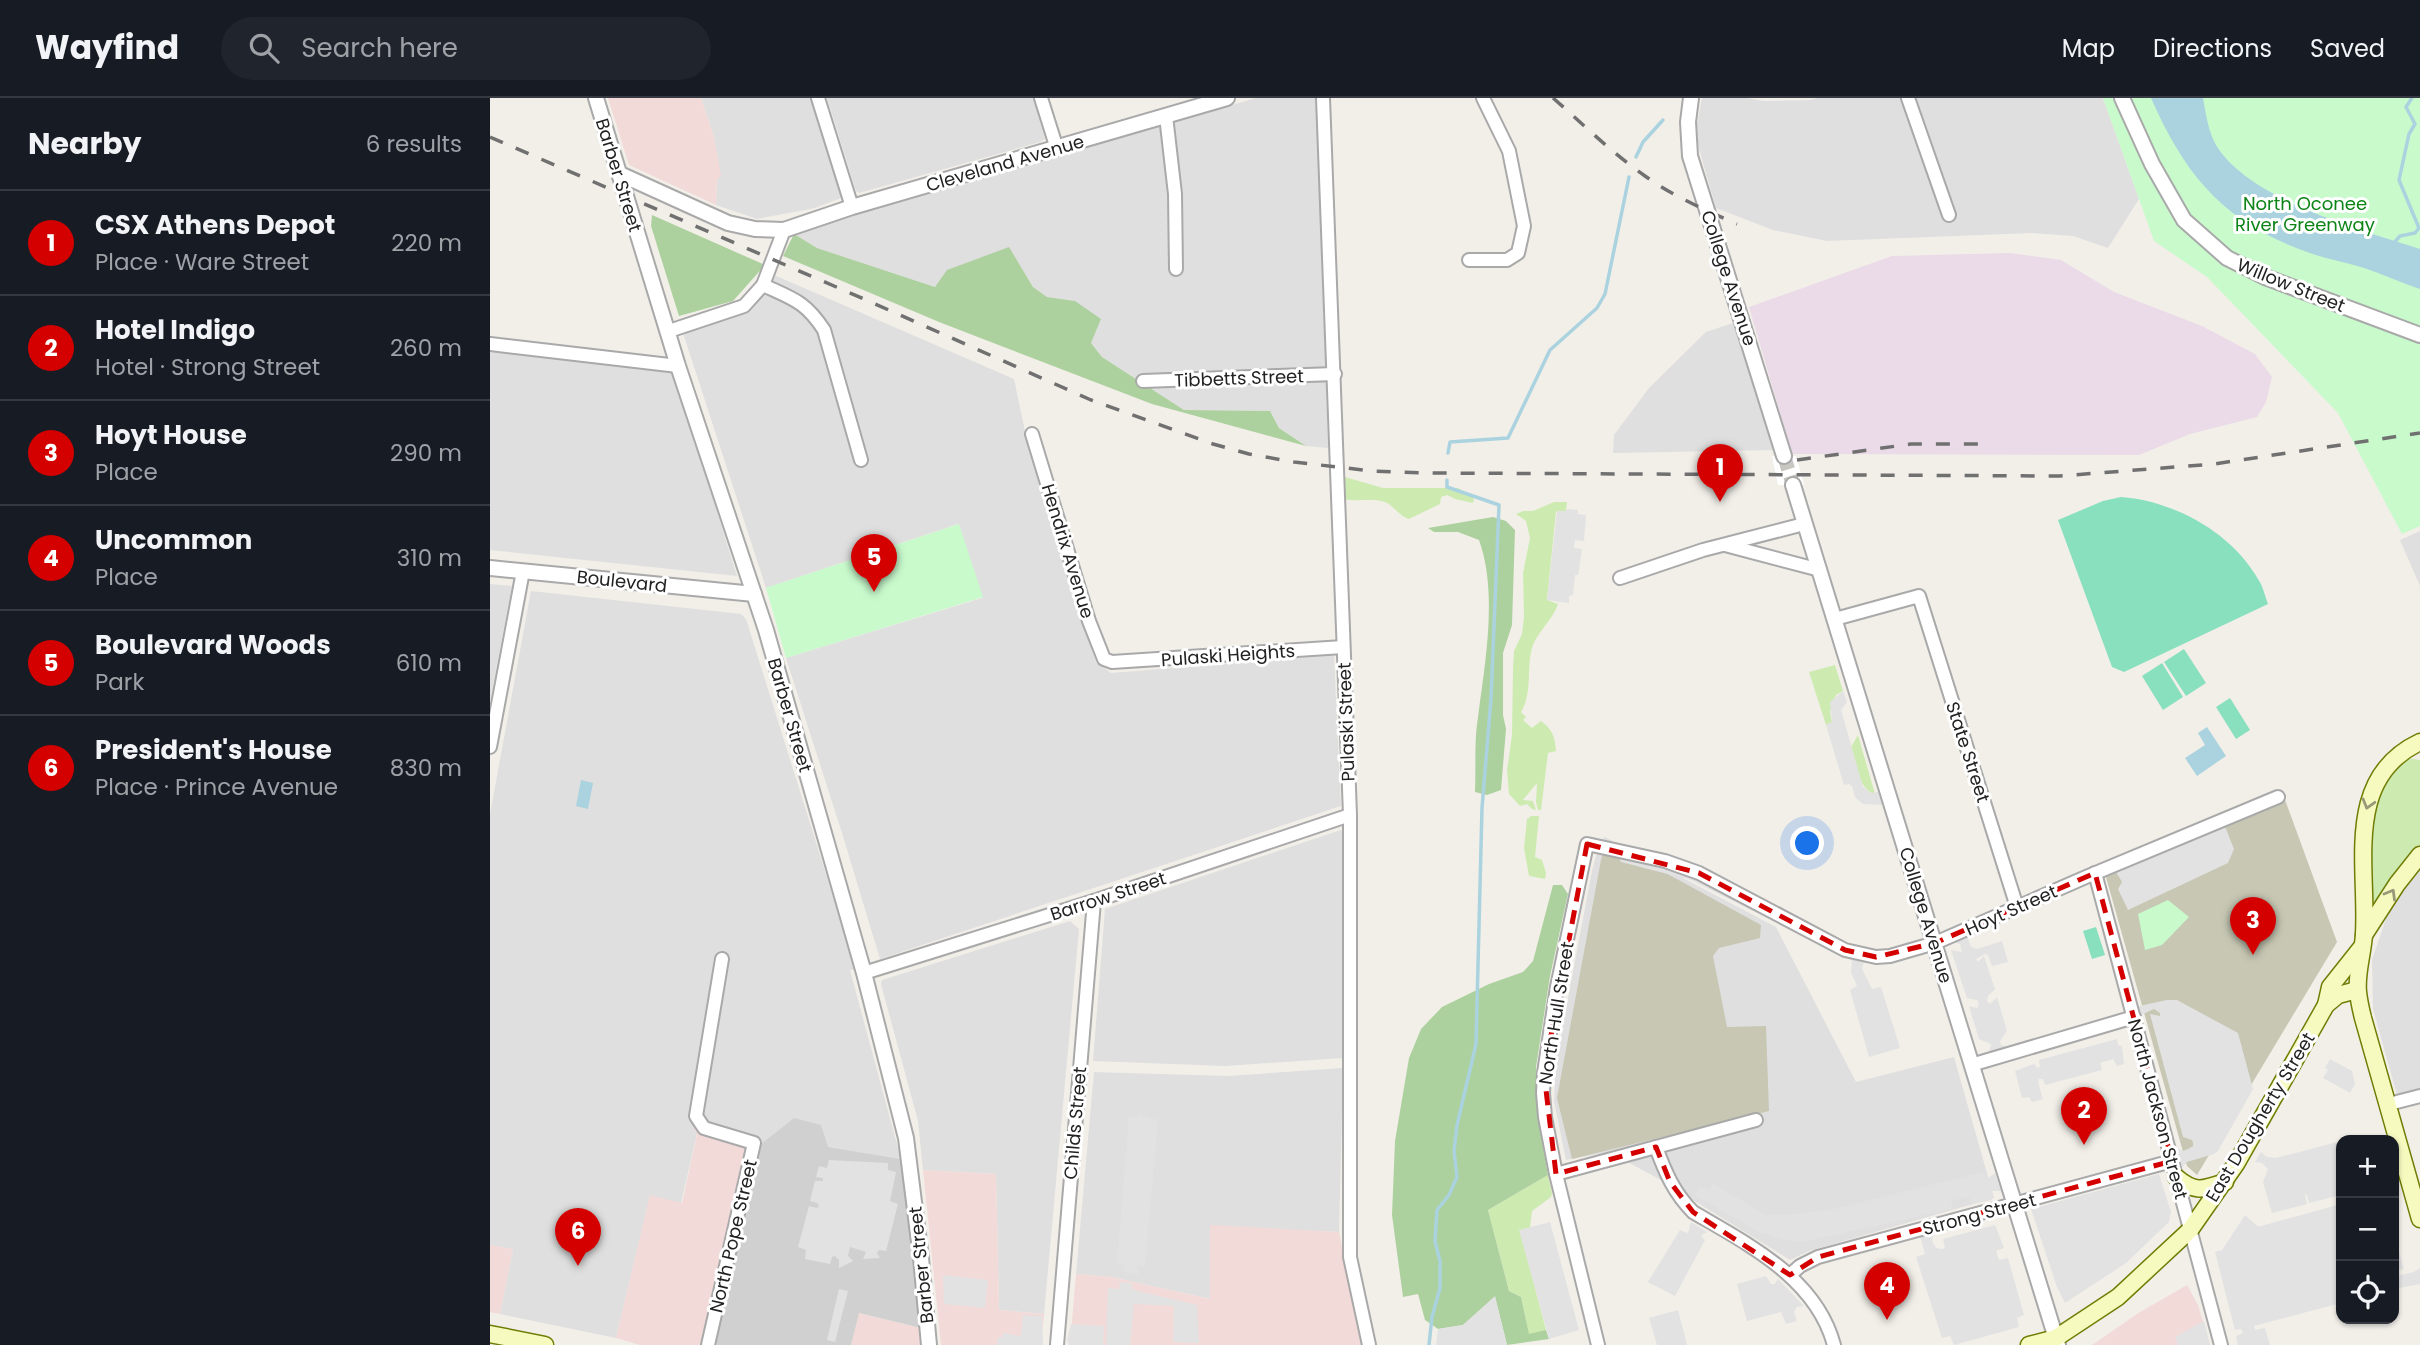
<!DOCTYPE html>
<meta charset="utf-8">
<style>
:root{--surface:#171b24;--page:#20242c;--text:#f1f3f6;--muted:#9ea1a6;--line:#363941;--accent:#d40000}
body{margin:0;font-family:Poppins,sans-serif;background:var(--page);color:var(--text)}
.controls{position:absolute;right:21px;bottom:21px;display:grid;overflow:hidden;border-radius:14px;box-shadow:0 2px 5px #0004}
.controls button{width:63px;height:63px;display:grid;place-items:center;padding:0;border:0;border-bottom:2px solid var(--line);background:var(--surface);color:var(--text);font:35px sans-serif}
.you{position:absolute;left:1318px;top:746px;width:24px;height:24px;margin:-18px;border:5px solid #fff;border-radius:50%;background:#1a73e8;box-shadow:0 0 0 10px #1a73e833}
.badge{display:grid;place-items:center;width:46px;height:46px;border-radius:50%;background:var(--accent);color:#fff;font-size:23px;font-weight:700}
.pin{position:absolute;translate:-50% -58px;filter:drop-shadow(0 2px 4px #0008)}
.pin::after{content:'';position:absolute;top:37px;width:24px;height:21px;background:inherit;clip-path:polygon(0 0,100% 0,50% 100%)}
.list{margin:0;padding:0;list-style:none}
h2{display:flex;justify-content:space-between;align-items:center;height:91px;margin:0;padding:0 28px;font-size:30px}
h2 small{font-size:23px;font-weight:400;color:var(--muted)}
.list li{display:grid;grid-template-columns:46px 1fr auto;gap:21px;align-items:center;box-sizing:border-box;height:105px;padding:0 28px;border-top:2px solid var(--line)}
.list b{display:block;font-size:26px;white-space:nowrap}
.list p{margin:0;font-size:23px;white-space:nowrap;color:var(--muted)}
.list em{font-size:23px;font-style:normal;color:var(--muted)}
.icon{flex:none;width:38px;height:38px;fill:none;stroke:currentColor;stroke-width:2;stroke-linecap:round;stroke-linejoin:round}
.map{position:relative;flex:none;width:1930px;height:1247px;overflow:hidden}
header{display:flex;align-items:center;gap:42px;box-sizing:border-box;height:98px;padding:0 35px;background:var(--surface);border-bottom:2px solid var(--line)}
header strong{font-size:33px}
nav{display:flex;gap:38px;margin-inline-start:auto;font-size:24px}
.search{width:490px;height:63px;background:var(--page);display:flex;align-items:center;gap:18px;box-sizing:border-box;padding:0 24px;border-radius:38px;color:var(--muted);font-size:26px}
main{display:flex}
aside{flex:1;background:var(--surface)}
.map>svg:first-child{display:block}
.residential{fill:#e0dfdf}
.commercial{fill:#f2dad9}
.industrial{fill:#ebdbe8}
.religious{fill:#d0d0d0}
.construction{fill:#c7c7b4}
.grass{fill:#cdebb0}
.forest{fill:#add19e}
.park{fill:#c8facc}
.pitch{fill:#88e0be}
.parking{fill:#e2e2e2}
.water{fill:#aad3df}
.pier{fill:#fff}
.lines{fill:none;stroke-linecap:round;stroke-linejoin:round}
.stream{stroke:#aad3df;stroke-width:3.5}
.tertiary-tunnel{stroke:#c8c6c1;stroke-width:14;stroke-dasharray:14 7;stroke-linecap:butt}
.minor-casing{stroke:#a9a9a9;stroke-width:16}
.tertiary-casing{stroke:#a9a9a9;stroke-width:18}
.secondary-casing{stroke:#707d05;stroke-width:19}
.minor{stroke:#fff;stroke-width:12}
.tertiary{stroke:#fff;stroke-width:14}
.secondary{stroke:#f7fabf;stroke-width:16}
.rail{stroke:#707070;stroke-width:3.5;stroke-dasharray:14 14;stroke-linecap:butt}
.oneway{stroke:#979978}
.marked{fill:none;stroke:#d40000;stroke-width:5;stroke-dasharray:14 9;stroke-linejoin:round}
.labels{text-anchor:middle;dominant-baseline:central;stroke-width:6;stroke-linejoin:round;paint-order:stroke}
.street-label{font-size:18px;fill:#222;stroke:#fff}
.park-label{font-size:18px;fill:#0c8416;stroke:#fff}
</style>
<header>
<strong>Wayfind</strong>
<div class="search"><svg class="icon" aria-label="search" viewBox="0 0 24 24"><circle cx="10" cy="10" r="6"/><path d="M15 15l6 6"/></svg>Search here</div>
<nav><a>Map</a><a>Directions</a><a>Saved</a></nav>
</header>
<main>
<aside>
<h2>Nearby<small>6 results</small></h2>
<ul class="list">
<li><span class="badge">1</span><div><b>CSX Athens Depot</b><p>Place · Ware Street</p></div><em>220 m</em></li>
<li><span class="badge">2</span><div><b>Hotel Indigo</b><p>Hotel · Strong Street</p></div><em>260 m</em></li>
<li><span class="badge">3</span><div><b>Hoyt House</b><p>Place</p></div><em>290 m</em></li>
<li><span class="badge">4</span><div><b>Uncommon</b><p>Place</p></div><em>310 m</em></li>
<li><span class="badge">5</span><div><b>Boulevard Woods</b><p>Park</p></div><em>610 m</em></li>
<li><span class="badge">6</span><div><b>President's House</b><p>Place · Prince Avenue</p></div><em>830 m</em></li>
</ul>
</aside>
<div class="map">
<svg width="1930" height="1247" viewBox="0 0 1930 1247">
<rect width="100%" height="100%" fill="#f2efe9"/>
<g class="residential">
<path d="M211 0H323L351 100 325 110 267 121 226 107 227 82 224 39Z"/>
<path d="M337 0H543L555 41 550 44 369 95 366 93Z"/>
<path d="M766 0H827L838 350 816 348 789 330 780 313 694 312 612 259 601 245 585 203 557 199 543 189 529 166 445 189 327 150 302 135Z"/>
<path d="M1212 0H1257L1274 3 1320 2 1327 0H1613L1649 101 1618 150 1583 138 1542 135 1337 143 1283 132 1226 110 1205 37Z"/>
<path d="M284 177 524 281 536 338 587 509 606 564 621 575 844 557 851 708 390 861 352 735 296 560 492 500 468 426 276 490 193 235 197 230 263 210Z"/>
<path d="M1246 224 1285 352 1123 355 1124 337 1159 290 1216 234Z"/>
<path d="M0 253 183 273 247 478 0 452Z"/>
<path d="M1930 433V488L1910 442Z"/>
<path d="M0 486 22 488 0 603Z"/>
<path d="M41 493 251 516 256 521 366 872H360L411 1061 337 1049 304 1020 272 1045 200 1018 207 1036 191 1105 160 1098 126 1240 10 1216 23 1151 0 1147V716Z"/>
<path d="M851 732 856 737V952L853 960 735 968 603 963 615 811Z"/>
<path d="M1115 739 1286 829 1366 984 1464 959 1504 1100 1319 1153 1300 1162 1169 1081 1134 1062 1114 1055 1076 1062 1064 1003 1066 964 1102 773 1110 743Z"/>
<path d="M1930 761V991L1907 997 1883 911 1882 862 1900 809Z"/>
<path d="M580 823 589 831 554 1216 509 1212 506 1076 433 1072 428 1023 391 886 392 882Z"/>
<path d="M853 970 849 1134 720 1128 721 1201 621 1179 586 1176 604 974 738 978Z"/>
</g>
<g class="commercial">
<path d="M118 0H211L224 39 231 77 227 82 226 107 139 67Z"/>
<path d="M199 1018 272 1045 224 1247H150L126 1240 160 1097 192 1105 207 1037Z"/>
<path d="M433 1072 506 1076 509 1212 554 1216 551 1247H451Z"/>
<path d="M720 1127 849 1134 872 1247H580L586 1176 621 1179 720 1201Z"/>
<path d="M0 1147 23 1151 10 1216 0 1214Z"/>
<path d="M1697 1187 1708 1207 1720 1247H1602L1650 1214Z"/>
<path d="M368 1215 431 1230 432 1247H361Z"/>
</g>
<path class="industrial" d="M1520 155 1571 162 1624 194 1712 228 1765 256 1782 279 1776 304 1767 319 1700 336 1649 357 1302 356 1259 209 1402 158Z"/>
<path class="religious" d="M304 1020 331 1027 338 1049 411 1061 431 1230 369 1215 361 1247H224L272 1045Z"/>
<g class="construction">
<path d="M1794 699 1847 844 1707 1077 1697 1068 1616 779Z"/>
<path d="M1117 743 1271 827 1270 840 1229 850 1223 858 1237 929 1276 928 1279 1013 1082 1061 1067 1000 1111 762Z"/>
</g>
<g class="grass">
<path d="M855 379 893 390H968L984 401 983 405 965 401 957 397 951 399 950 406 919 421C909 418 904 408 895 404 881 400 867 404 853 401Z"/>
<path d="M1064 404H1077L1076 413 1066 414 1057 502 1068 506C1062 524 1045 535 1041 554 1037 575 1042 596 1031 614L1036 619 1033 622 1042 630 1051 623C1062 631 1065 638 1066 653L1058 655 1051 712H1048L1046 704 1047 685 1033 702 1043 703 1046 712 1042 711 1037 706 1030 708 1019 696 1017 672 1022 637 1023 570 1024 553 1032 536 1034 519 1033 475 1040 440 1036 423 1026 416 1033 413H1043Z"/>
<path d="M1345 567 1353 593 1346 597 1340 614 1342 624 1336 627 1319 574Z"/>
<path d="M1368 637 1385 696C1368 692 1366 664 1361 649Z"/>
<path d="M1912 659 1930 662V750L1878 816 1882 706Z"/>
<path d="M1041 718H1049L1045 759 1052 762 1056 775 1055 781 1039 778 1034 750 1037 721Z"/>
<path d="M1058 1077 1062 1095 1061 1099 1042 1113 1040 1130 1030 1133 1056 1232 1039 1237 1031 1199 1019 1193 998 1112Z"/>
</g>
<g class="forest">
<path d="M162 117 275 167 243 203 189 218 161 128Z"/>
<path d="M304 136 327 150 445 189 457 172 519 149 543 189 557 199 585 203 611 221 601 245 612 259 694 312 780 313 789 330 816 348 662 306 449 224 293 158Z"/>
<path d="M1003 419 1016 423 1025 432 1022 527 1013 555V617L1016 631 1011 692 997 697 985 694C986 670 984 643 988 619 995 565 1008 494 989 442L968 434H944L938 430Z"/>
<path d="M1063 787H1072L1078 796 1060 878 1046 969 1047 1013 1058 1077 998 1112 1019 1193 1031 1199 1039 1236 1056 1232 1059 1241 1017 1247 1005 1199 973 1227 948 1231 935 1222 928 1196 913 1199 902 1117 905 1043 919 960 931 931 952 909 999 886 1033 874 1043 863Z"/>
</g>
<g class="park">
<path d="M1613 0H1930V428L1912 436 1848 315 1717 179 1664 143Z"/>
<path d="M469 426 493 499 296 560 276 490Z"/>
<path d="M1678 802 1699 819 1672 847 1655 852 1648 816Z"/>
</g>
<g class="pitch">
<path d="M1631 399C1684 403 1741 434 1768 481 1773 488 1775 498 1778 506L1634 574 1622 569 1568 422 1613 403Z"/>
<path d="M1694 551 1716 585 1696 598 1674 564Z"/>
<path d="M1672 565 1693 599 1673 612 1652 578Z"/>
<path d="M1740 600 1760 632 1746 641 1726 609Z"/>
<path d="M1606 829 1615 857 1602 861 1593 833Z"/>
</g>
<g class="parking">
<path d="M1077 411 1088 412V416L1096 417 1094 443 1085 442 1084 450 1092 451 1088 477H1085L1083 497 1079 498V505L1057 502 1067 413H1076Z"/>
<path d="M1353 593 1357 604 1351 612 1373 689 1381 695 1388 694 1393 707 1373 706 1365 699 1362 688 1359 686 1354 687 1336 627 1342 624 1340 604Z"/>
<path d="M1734 726 1744 751 1738 765 1638 812 1628 791 1632 784 1626 774Z"/>
<path d="M1128 759 1180 770 1210 781 1272 814 1267 815 1201 782 1131 764Z"/>
<path d="M1480 838 1478 841 1481 849 1487 851 1512 843 1518 864 1502 868 1498 857 1495 856 1486 861 1488 864 1494 858 1505 891 1498 898 1497 903 1500 906 1507 899 1517 933 1510 943 1511 947 1517 949 1499 954 1501 946 1489 941 1479 908 1487 910 1489 905 1487 902 1477 900 1461 852 1472 854 1470 846 1464 844Z"/>
<path d="M1358 859 1378 863 1373 866 1372 871 1382 891 1391 889 1410 950 1379 959 1360 892 1367 888 1361 874 1362 863Z"/>
<path d="M1677 902H1687L1748 935 1763 991 1728 1053 1724 1056 1697 1064 1692 1070 1687 1050 1693 1053 1698 1051 1703 1048V1045L1702 1042 1693 1039 1660 916 1670 918V915L1664 911 1651 917 1649 908Z"/>
<path d="M1627 941 1628 947 1632 948 1634 966 1627 968 1623 961 1610 965 1612 972 1555 987 1553 981H1549L1548 984 1553 1001 1542 1004 1539 999 1532 1000 1525 973 1544 966 1548 970 1550 968 1549 962Z"/>
<path d="M1840 961 1862 973 1865 986 1860 995 1833 980 1838 972 1835 970Z"/>
<path d="M648 1016 668 1022 655 1168H647L649 1176 632 1173 635 1167 627 1165 639 1019H647Z"/>
<path d="M1851 1043V1097L1819 1105 1817 1097H1815L1817 1106 1782 1115 1773 1084 1778 1071 1772 1065 1765 1064 1771 1054 1777 1059 1786 1060Z"/>
<path d="M339 1062 398 1065V1072L406 1074 400 1103 408 1106 396 1153 389 1152 387 1155 390 1160 373 1161 376 1154 360 1149 358 1158 363 1163 349 1170V1162L345 1158 342 1159 340 1166 315 1161 316 1152 308 1149 319 1108 327 1110 329 1108 327 1105 320 1103 325 1083H333V1080L326 1079 329 1068 337 1070Z"/>
<path d="M1493 1074 1498 1080 1505 1075 1511 1093H1501L1502 1102 1481 1106 1480 1100 1477 1099 1463 1102 1461 1106 1462 1111 1312 1144 1300 1143 1269 1134 1205 1097 1210 1089 1218 1092 1224 1086 1275 1117H1299L1340 1112Z"/>
<path d="M1669 1076 1681 1114 1679 1124 1636 1165 1575 1205 1567 1189 1541 1111Z"/>
<path d="M1851 1106V1205L1764 1228 1765 1232 1775 1230 1780 1247H1748L1746 1238 1753 1235 1751 1231 1745 1232 1725 1154 1732 1152 1755 1117 1767 1128H1771Z"/>
<path d="M1060 1124 1089 1232 1059 1241 1029 1132Z"/>
<path d="M1201 1124 1217 1134 1211 1138 1215 1142 1185 1198 1158 1184 1190 1132 1198 1135Z"/>
<path d="M1505 1127 1514 1150 1506 1153 1509 1162 1518 1160 1534 1217 1527 1220 1529 1229 1464 1247 1460 1238 1452 1240 1426 1159 1435 1156 1430 1138 1444 1134 1442 1143 1446 1150 1452 1151 1455 1150 1453 1141Z"/>
<path d="M1904 1138 1914 1171 1907 1173 1906 1178 1924 1174 1930 1170V1186L1904 1191Z"/>
<path d="M453 1177 498 1182 495 1210 454 1206Z"/>
<path d="M1276 1178 1281 1186H1285L1288 1181 1314 1208 1307 1209 1304 1214 1307 1223 1296 1226 1291 1214 1257 1223 1247 1186Z"/>
<path d="M629 1184 643 1186 641 1190 648 1193 707 1207 709 1245 683 1244 684 1208 644 1206 640 1247H616L618 1190 630 1191Z"/>
<path d="M349 1191 358 1193 345 1244 337 1242Z"/>
<path d="M1005 1198 1017 1247H946L948 1231 973 1227Z"/>
<path d="M1188 1212 1197 1247H1167L1159 1220Z"/>
<path d="M533 1217 552 1218 553 1247H507L508 1240 512 1239 513 1235 531 1238Z"/>
<path d="M1714 1223 1720 1247H1688L1685 1239Z"/>
<path d="M581 1226 614 1228 613 1247H579L577 1242Z"/>
</g>
<g class="water">
<path d="M1661 0H1713C1716 16 1718 33 1726 47 1759 102 1872 132 1930 151V191C1911 185 1893 176 1874 170 1855 164 1835 161 1817 154 1734 124 1696 79 1661 0Z"/>
<path d="M1717 629 1736 658 1707 678 1695 660 1715 647 1708 635Z"/>
<path d="M91 682 103 685 98 711 86 708Z"/>
</g>
<path class="pier" d="M1282 358H1306L1314 387H1288Z"/>
<g class="lines">
<g class="stream">
<path d="M1146 59 1153 44 1173 22"/>
<path d="M1902 147 1910 138 1925 135 1929 130 1909 82 1919 36 1925 26 1916 9 1922 0"/>
<path d="M958 355 960 344 1018 340 1060 252 1107 210 1115 196 1139 79"/>
<path d="M939 1247 942 1219 950 1190V1163L945 1143 947 1112 959 1097 967 1079 964 1053 967 1027 986 946 992 710 1001 601 1009 407 957 389V382"/>
</g>
<path class="tertiary-tunnel" d="M1294 358 1303 387"/>
<g class="minor-casing">
<g id="minor">
<path d="M328 0 362 109"/>
<path d="M551 0 567 51"/>
<path d="M833 0 860 717V1159L879 1247"/>
<path d="M1418 0 1459 117"/>
<path d="M676 18 685 96 686 171"/>
<path d="M979 162H1017L1028 155 1034 128 1019 53 993 0"/>
<path d="M273 187C303 201 315 203 334 232L371 362"/>
<path d="M179 233 254 208 273 187 294 132"/>
<path d="M0 246 188 268"/>
<path d="M653 283 845 276"/>
<path d="M542 336 599 523 614 561 622 564 853 549"/>
<path d="M1235 447 1330 472"/>
<path d="M1130 480 1213 452 1314 426"/>
<path d="M1345 521 1429 498 1527 809"/>
<path d="M0 649 33 473"/>
<path d="M1605 775 1731 1247"/>
<path d="M374 875 604 803 860 717"/>
<path d="M1481 967 1644 919"/>
<path d="M1899 1006 1930 998"/>
<path d="M1166 1049C1175 1074 1184 1095 1203 1114 1259 1147 1326 1180 1344 1247"/>
<path d="M1066 1076 1266 1022"/>
<path d="M1300 1177 1310 1168 1328 1159 1682 1063"/>
<path d="M218 1247 264 1045 214 1030 206 1018 232 861"/>
<path d="M567 1247 604 803"/>
<path d="M1108 1247 1066 1076 1055 1019 1053 995 1054 975 1067 889 1097 746 1175 763 1209 775 1355 852 1386 859 1400 858 1445 845 1596 779 1788 699"/>
</g>
</g>
<g class="tertiary-casing">
<g id="tertiary">
<path d="M106 0 188 268 276 532 374 875 416 1040 431 1160 439 1247"/>
<path d="M1201 0 1198 24 1200 58 1294 358"/>
<path d="M1632 0 1662 66 1694 122 1737 160 1775 179 1930 237"/>
<path d="M130 76 238 125 265 131 294 132 362 109 737 0"/>
<path d="M1303 387 1568 1247"/>
<path d="M0 470 264 496"/>
</g>
</g>
<g class="secondary-casing">
<g id="secondary">
<path d="M1930 644C1853 680 1878 768 1874 836 1873 855 1866 875 1868 894 1869 903 1871 912 1873 920L1930 1121"/>
<path d="M1874 837 1907 786 1930 757"/>
<path d="M1836 907 1840 889 1871 850"/>
<path d="M1686 1079C1705 1095 1712 1092 1735 1084"/>
<path d="M0 1236 55 1247"/>
<path d="M1539 1247 1566 1240 1628 1199 1700 1132 1746 1066 1836 907 1848 897 1867 892"/>
</g>
</g>
<use href="#minor" class="minor"/>
<use href="#tertiary" class="tertiary"/>
<use href="#secondary" class="secondary"/>
<g class="rail">
<path d="M1063 0C1093 26 1122 55 1155 78 1183 98 1215 112 1247 126"/>
<path d="M0 39 374 201 601 302 723 346 759 356 804 364 882 373 937 375 1569 378 1724 366 1930 335"/>
<path d="M1307 362 1421 346H1494"/>
</g>
</g>
<defs><path id="oneway-chevron" d="M-2-3.5L2.5 0L-2 3.5" fill="none" stroke-width="1.6" stroke-linecap="round" stroke-linejoin="round" transform="scale(1.75)"/></defs>
<g class="oneway">
<use href="#oneway-chevron" transform="translate(1878 706) rotate(106)"/>
<use href="#oneway-chevron" transform="translate(1901 796) rotate(-60)"/>
</g>
<path class="marked" d="M1097 746 1209 775 1355 852 1386 859 1445 845 1605 775 1682 1063 1328 1159 1300 1177 1203 1114 1180 1084 1166 1049 1066 1076 1054 975Z"/>
<g class="labels">
<g class="street-label">
<text transform="translate(515 65) rotate(-16)">Cleveland Avenue</text>
<text transform="translate(129 77) rotate(73)">Barber Street</text>
<text transform="translate(1239 180) rotate(72)">College Avenue</text>
<text transform="translate(1801 187) rotate(22)">Willow Street</text>
<text transform="translate(749 280) rotate(-2)">Tibbetts Street</text>
<text transform="translate(578 453) rotate(73)">Hendrix Avenue</text>
<text transform="translate(132 483) rotate(6)">Boulevard</text>
<text transform="translate(738 557) rotate(-4)">Pulaski Heights</text>
<text transform="translate(300 617) rotate(74)">Barber Street</text>
<text transform="translate(856 624) rotate(-92)">Pulaski Street</text>
<text transform="translate(1478 654) rotate(72)">State Street</text>
<text transform="translate(618 798) rotate(-18)">Barrow Street</text>
<text transform="translate(1521 812) rotate(-24)">Hoyt Street</text>
<text transform="translate(1436 817) rotate(73)">College Avenue</text>
<text transform="translate(1066 915) rotate(-81)">North Hull Street</text>
<text transform="translate(1668 1011) rotate(75)">North Jackson Street</text>
<text transform="translate(1770 1019) rotate(-59)">East Dougherty Street</text>
<text transform="translate(585 1025) rotate(-85)">Childs Street</text>
<text transform="translate(1489 1116) rotate(-15)">Strong Street</text>
<text transform="translate(243 1138) rotate(-77)">North Pope Street</text>
<text transform="translate(431 1167) rotate(-96)">Barber Street</text>
</g>
<g class="park-label">
<text x="1815" y="105">North Oconee<tspan x="1815" dy="21">River Greenway</tspan></text>
</g>
</g>
</svg>
<div class="controls">
<button>+</button>
<button>−</button>
<button><svg class="icon" aria-label="locate" viewBox="0 0 24 24"><circle cx="12" cy="12" r="6"/><path d="M12 2v4M12 18v4M2 12h4M18 12h4"/></svg></button>
</div>
<div class="you"></div>
<div class="pin badge" style="left:1230px;top:404px">1</div>
<div class="pin badge" style="left:1594px;top:1047px">2</div>
<div class="pin badge" style="left:1763px;top:857px">3</div>
<div class="pin badge" style="left:1397px;top:1222px">4</div>
<div class="pin badge" style="left:384px;top:494px">5</div>
<div class="pin badge" style="left:88px;top:1168px">6</div>
</div>
</main>
